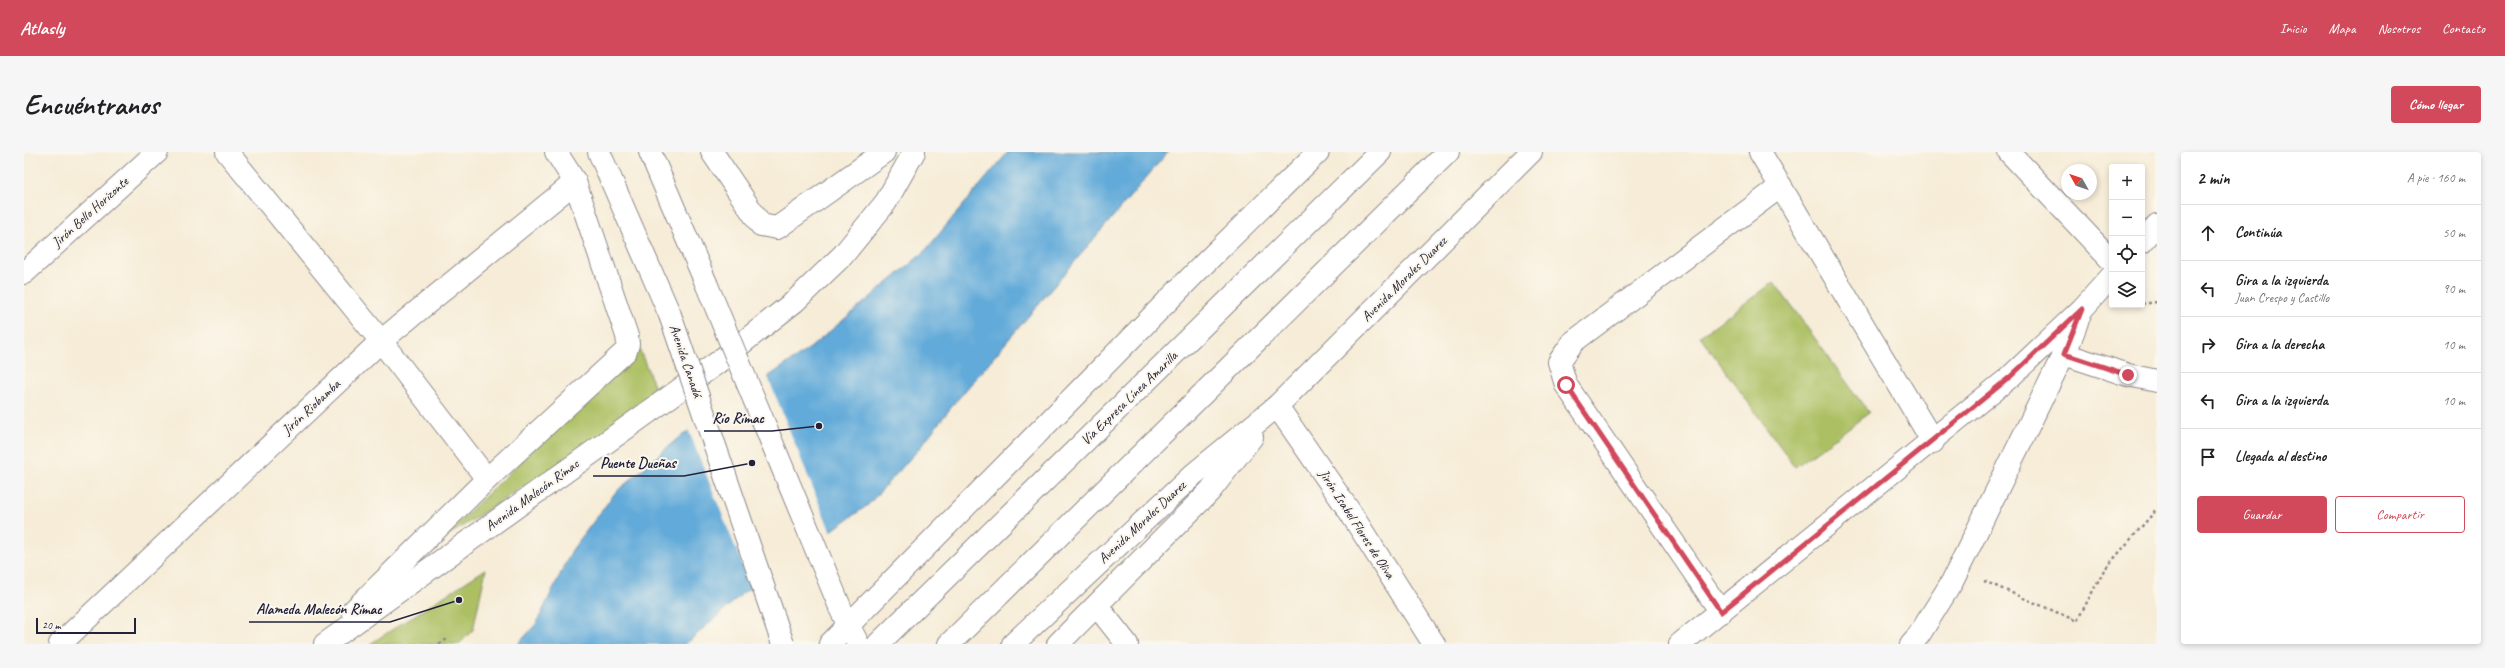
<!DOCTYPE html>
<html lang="es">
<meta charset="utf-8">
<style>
:root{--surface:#fff;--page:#f6f6f6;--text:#202124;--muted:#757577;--line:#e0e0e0;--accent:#d1495b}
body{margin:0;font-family:Caveat,sans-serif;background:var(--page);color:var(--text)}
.controls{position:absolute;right:12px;top:12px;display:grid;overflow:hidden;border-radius:4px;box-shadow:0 2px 6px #0003}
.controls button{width:36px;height:36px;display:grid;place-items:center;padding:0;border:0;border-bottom:1px solid var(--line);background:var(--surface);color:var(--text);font:20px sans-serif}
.compass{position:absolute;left:2037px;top:12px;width:36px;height:36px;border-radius:50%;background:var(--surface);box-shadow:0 2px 6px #0003;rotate:310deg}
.scale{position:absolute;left:12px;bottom:10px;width:100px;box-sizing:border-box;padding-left:4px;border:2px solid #22223b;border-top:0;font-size:11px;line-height:14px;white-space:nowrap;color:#22223b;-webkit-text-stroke:3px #fbf7ec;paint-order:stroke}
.stop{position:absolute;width:12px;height:12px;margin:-9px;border:3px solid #d1495b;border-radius:50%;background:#fff}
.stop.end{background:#d1495b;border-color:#fff;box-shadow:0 1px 4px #0008}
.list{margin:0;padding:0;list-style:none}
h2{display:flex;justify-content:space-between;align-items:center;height:52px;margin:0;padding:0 16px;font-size:17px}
h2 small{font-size:13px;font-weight:400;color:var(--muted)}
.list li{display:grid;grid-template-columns:26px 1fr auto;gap:12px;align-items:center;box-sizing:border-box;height:56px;padding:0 16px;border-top:1px solid var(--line)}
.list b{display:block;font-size:15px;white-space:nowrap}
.list p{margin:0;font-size:13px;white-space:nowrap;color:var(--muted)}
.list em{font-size:13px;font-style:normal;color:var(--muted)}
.actions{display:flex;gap:8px;padding:12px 16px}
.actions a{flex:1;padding:9px 0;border:1px solid var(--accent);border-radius:4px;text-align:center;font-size:14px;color:var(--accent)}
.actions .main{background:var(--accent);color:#fff}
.icon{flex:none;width:22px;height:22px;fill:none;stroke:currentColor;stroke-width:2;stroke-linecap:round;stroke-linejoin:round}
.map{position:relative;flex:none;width:2133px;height:492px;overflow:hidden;border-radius:4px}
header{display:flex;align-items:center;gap:24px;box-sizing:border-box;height:56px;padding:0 20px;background:var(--accent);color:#fff}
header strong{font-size:19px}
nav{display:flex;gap:22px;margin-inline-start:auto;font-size:14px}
.intro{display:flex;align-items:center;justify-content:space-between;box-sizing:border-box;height:96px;padding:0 24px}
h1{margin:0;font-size:28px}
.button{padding:10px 18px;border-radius:4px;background:var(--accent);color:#fff;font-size:14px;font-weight:700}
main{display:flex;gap:24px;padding:0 24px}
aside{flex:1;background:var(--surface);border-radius:4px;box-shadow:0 2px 6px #0003}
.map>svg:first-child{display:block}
.green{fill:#acc064;stroke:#677150}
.water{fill:#62aad9;stroke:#42668a}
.pier{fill:#f6ecd7}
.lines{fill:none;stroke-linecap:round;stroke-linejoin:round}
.minor-casing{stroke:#8c8789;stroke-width:24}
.major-casing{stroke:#8c8789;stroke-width:24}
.highway-casing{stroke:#8c8789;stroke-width:24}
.path{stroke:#8c8789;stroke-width:2.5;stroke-dasharray:3 3;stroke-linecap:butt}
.minor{stroke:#fff;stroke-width:22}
.major{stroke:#fff;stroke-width:22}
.highway{stroke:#fff;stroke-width:22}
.major-bridge-casing{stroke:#8c8789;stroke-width:24;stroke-linecap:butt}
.major-bridge{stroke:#fff;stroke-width:22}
.route{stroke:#d1495b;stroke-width:5}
.labels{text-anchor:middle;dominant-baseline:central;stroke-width:4;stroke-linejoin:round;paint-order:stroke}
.street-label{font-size:14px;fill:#22223b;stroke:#fbf7ec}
.leader{fill:none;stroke:#22223b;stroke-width:1.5}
.callout-dot{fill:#22223b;stroke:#fbf7ec;stroke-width:1.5}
.callout-label{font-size:15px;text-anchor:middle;font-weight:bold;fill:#22223b;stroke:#fbf7ec;stroke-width:4;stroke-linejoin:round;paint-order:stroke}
</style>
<header>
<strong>Atlasly</strong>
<nav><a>Inicio</a><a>Mapa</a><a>Nosotros</a><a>Contacto</a></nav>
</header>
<div class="intro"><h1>Encuéntranos</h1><a class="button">Cómo llegar</a></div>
<main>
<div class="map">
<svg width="2133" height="492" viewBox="0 0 2133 492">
<rect width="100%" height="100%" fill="#fbf7ec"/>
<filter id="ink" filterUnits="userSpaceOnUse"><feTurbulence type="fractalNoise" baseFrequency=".025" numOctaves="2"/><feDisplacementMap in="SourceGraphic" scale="8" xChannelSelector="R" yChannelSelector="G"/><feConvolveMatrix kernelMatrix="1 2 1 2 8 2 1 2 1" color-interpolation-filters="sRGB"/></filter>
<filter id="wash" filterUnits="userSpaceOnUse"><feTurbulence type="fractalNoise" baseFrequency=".012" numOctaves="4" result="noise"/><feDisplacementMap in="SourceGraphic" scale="16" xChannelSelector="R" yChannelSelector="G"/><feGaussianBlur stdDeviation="0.9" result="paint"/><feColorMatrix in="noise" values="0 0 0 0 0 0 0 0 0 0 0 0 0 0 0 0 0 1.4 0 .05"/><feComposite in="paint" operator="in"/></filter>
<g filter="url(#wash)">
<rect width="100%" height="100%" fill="#f6ecd7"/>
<g class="green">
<path d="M1750 130 1845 261 1771 315 1676 184Z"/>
<path d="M614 194 632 238 601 269 417 388Z"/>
<path d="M462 417 449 478 435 492H346Z"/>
</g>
<path class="water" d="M984 0H1144L929 253 894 298 844 353 719 441 662 492H494L512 472 548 398 591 341 653 287 786 196 899 101Z"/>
<path class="pier" d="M743 223 807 381 728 437 664 277Z"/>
</g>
<g filter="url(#ink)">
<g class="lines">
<g class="minor-casing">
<g id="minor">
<path d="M203 0 357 189 463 327"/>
<path d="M688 0 737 73 753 76 860 0"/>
<path d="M1736 0 1909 290"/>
<path d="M1985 0 2088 109"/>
<path d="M2118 90 2133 73"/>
<path d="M0 121 133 0"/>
<path d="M2040 202 2104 223 2133 229"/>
<path d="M1253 254 1326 360 1410 492"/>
<path d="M1073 454 1103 492"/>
<path d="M329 459 463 327 602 199 604 192 603 184 551 30 532 0"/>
<path d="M1697 460 1542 233 1535 210 1549 190 1757 34"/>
<path d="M36 492 357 189 551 30"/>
<path d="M301 492 693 211 770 150 819 103 862 50 890 0"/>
<path d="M989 492 1170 322 1253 254 1507 0"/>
<path d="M1034 492 1186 339 1228 285"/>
<path d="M1656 492 1986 225 2058 157 2088 124"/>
<path d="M1887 492 1895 483 1928 430 2045 191 2056 162"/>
</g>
</g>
<g class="major-casing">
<g id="major">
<path d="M575 0 646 163"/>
<path d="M626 0 682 131"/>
<path d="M816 456 834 492"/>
</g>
</g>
<g class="highway-casing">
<g id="highway">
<path d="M806 492 1179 113 1294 0"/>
<path d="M854 492 1356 0"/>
<path d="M925 492 1424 0"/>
</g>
</g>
<g class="path">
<path d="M2118 152 2133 150"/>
<path d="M1960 429 2053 469 2080 418 2133 357"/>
<path d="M415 492 423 487"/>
</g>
<use href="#minor" class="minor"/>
<use href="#major" class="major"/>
<use href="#highway" class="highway"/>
<g class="major-bridge-casing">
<g id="major-bridge">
<path d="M682 131 816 455"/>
<path d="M646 163 759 492"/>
</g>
</g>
<use href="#major-bridge" class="major-bridge"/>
</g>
</g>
<g class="lines" filter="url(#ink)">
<path class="route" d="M1542 233 1697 460 1986 225 2058 157 2040 202 2104 223"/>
</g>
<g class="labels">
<g class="street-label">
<text transform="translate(66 60) rotate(-42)">Jirón Bello Horizonte</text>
<text transform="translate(1380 127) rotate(-45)">Avenida Morales Duarez</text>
<text transform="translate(662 209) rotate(71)">Avenida Canadá</text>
<text transform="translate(1105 246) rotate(-44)">Vía Expresa Línea Amarilla</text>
<text transform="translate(287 255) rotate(-43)">Jirón Riobamba</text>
<text transform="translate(508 343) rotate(-36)">Avenida Malecón Rímac</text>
<text transform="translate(1118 370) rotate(-43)">Avenida Morales Duarez</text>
<text transform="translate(1333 372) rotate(57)">Jirón Isabel Flores de Oliva</text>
</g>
</g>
<path class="leader" d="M795 274L748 279H680M728 311L660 324H569M435 448L366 470H225"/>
<g class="callout-dot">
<circle cx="795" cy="274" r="4"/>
<circle cx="728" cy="311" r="4"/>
<circle cx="435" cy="448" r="4"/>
</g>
<g class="callout-label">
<text x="714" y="271">Río Rímac</text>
<text x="614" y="316">Puente Dueñas</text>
<text x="295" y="462">Alameda Malecón Rímac</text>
</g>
</svg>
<div class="controls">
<button>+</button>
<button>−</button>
<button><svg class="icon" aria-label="locate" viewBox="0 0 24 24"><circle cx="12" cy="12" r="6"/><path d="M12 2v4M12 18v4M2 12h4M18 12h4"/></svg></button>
<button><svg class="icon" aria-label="layers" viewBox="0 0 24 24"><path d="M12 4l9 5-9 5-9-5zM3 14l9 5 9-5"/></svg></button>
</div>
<svg class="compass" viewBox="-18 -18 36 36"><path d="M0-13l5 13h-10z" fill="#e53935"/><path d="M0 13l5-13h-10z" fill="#757577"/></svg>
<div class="scale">20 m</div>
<div class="stop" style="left:1542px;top:233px"></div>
<div class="stop end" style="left:2104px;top:223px"></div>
</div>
<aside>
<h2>2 min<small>A pie · 160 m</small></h2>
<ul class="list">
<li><svg class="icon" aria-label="ahead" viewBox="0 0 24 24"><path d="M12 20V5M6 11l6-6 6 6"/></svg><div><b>Continúa</b></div><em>50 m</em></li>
<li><svg class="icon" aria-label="left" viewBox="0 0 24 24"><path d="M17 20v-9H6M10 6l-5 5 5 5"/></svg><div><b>Gira a la izquierda</b><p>Juan Crespo y Castillo</p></div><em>90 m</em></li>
<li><svg class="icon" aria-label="right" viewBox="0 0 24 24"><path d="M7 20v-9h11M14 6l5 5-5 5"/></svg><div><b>Gira a la derecha</b></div><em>10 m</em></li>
<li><svg class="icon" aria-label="left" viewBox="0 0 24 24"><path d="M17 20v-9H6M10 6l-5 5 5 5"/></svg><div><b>Gira a la izquierda</b></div><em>10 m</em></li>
<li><svg class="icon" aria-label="arrive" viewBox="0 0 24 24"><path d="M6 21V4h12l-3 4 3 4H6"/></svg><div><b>Llegada al destino</b></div></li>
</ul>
<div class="actions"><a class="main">Guardar</a><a>Compartir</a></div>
</aside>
</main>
